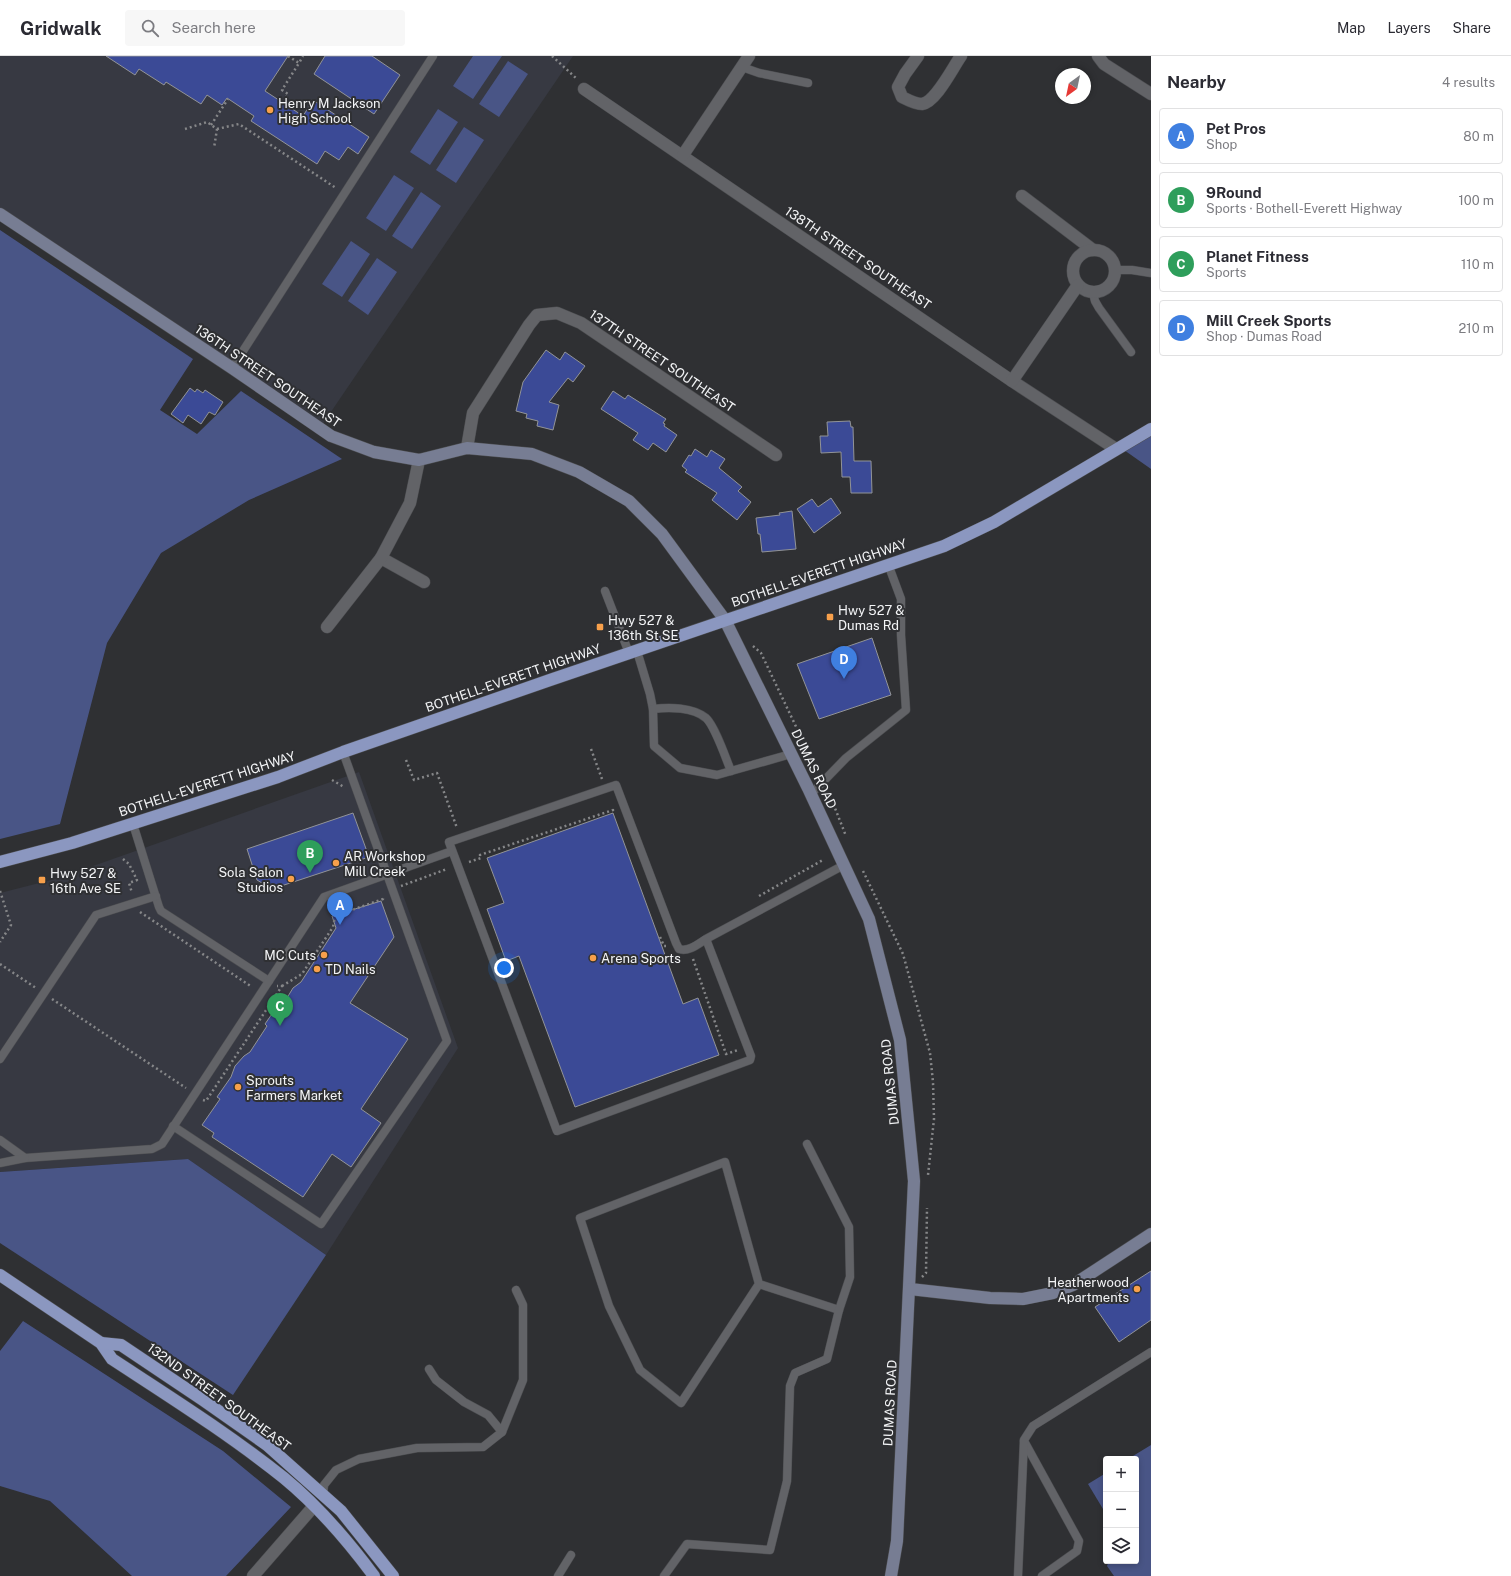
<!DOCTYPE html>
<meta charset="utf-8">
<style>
:root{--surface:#fff;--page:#f7f7f7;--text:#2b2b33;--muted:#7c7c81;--line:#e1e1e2;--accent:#87603e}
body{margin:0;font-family:"Public Sans",sans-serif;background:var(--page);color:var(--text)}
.controls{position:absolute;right:12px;bottom:12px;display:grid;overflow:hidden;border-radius:4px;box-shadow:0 2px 6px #0003}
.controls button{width:36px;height:36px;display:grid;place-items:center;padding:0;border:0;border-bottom:1px solid var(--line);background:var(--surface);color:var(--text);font:20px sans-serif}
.compass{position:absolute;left:1055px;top:12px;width:36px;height:36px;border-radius:50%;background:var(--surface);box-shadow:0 2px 6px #0003;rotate:213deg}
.you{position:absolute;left:504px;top:912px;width:14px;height:14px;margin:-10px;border:3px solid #fff;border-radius:50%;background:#1a73e8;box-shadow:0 0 0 6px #1a73e833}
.badge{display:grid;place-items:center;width:26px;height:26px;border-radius:50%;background:var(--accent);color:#fff;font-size:13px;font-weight:700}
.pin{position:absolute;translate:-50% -33px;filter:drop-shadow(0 1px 2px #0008)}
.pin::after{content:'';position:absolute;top:21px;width:14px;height:12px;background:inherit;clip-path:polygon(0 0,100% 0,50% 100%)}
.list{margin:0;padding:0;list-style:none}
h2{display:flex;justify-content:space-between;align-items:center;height:52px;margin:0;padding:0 16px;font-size:17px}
h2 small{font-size:13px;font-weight:400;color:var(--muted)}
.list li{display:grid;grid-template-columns:26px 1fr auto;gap:12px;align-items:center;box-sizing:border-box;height:56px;margin:0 8px 8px;padding:0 8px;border:1px solid var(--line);border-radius:4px}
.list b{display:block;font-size:15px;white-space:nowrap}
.list p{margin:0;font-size:13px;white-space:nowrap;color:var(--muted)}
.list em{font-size:13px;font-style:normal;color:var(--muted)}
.icon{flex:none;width:22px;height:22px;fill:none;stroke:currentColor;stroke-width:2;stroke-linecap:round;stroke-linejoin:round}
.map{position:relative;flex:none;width:1151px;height:1520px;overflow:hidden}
header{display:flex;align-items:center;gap:24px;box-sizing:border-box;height:56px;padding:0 20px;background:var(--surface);border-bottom:1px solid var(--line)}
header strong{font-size:19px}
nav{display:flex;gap:22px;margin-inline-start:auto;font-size:14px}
.search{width:280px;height:36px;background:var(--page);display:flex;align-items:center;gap:10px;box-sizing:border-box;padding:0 14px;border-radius:4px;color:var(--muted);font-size:15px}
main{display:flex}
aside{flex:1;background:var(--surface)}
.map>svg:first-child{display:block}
.built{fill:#373942}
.green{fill:#495586}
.building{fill:#3b4a96;stroke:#929497}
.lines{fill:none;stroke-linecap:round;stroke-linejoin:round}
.lane-casing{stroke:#4c4d50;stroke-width:9}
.street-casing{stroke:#4c4d50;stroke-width:13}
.secondary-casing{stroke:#4c4d50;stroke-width:13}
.primary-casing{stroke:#4c4d50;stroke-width:13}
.path{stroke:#868789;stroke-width:2.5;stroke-dasharray:2 3;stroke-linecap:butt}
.lane{stroke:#626367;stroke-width:8}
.street{stroke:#626367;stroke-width:12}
.secondary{stroke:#777d93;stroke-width:12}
.primary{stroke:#8b97c0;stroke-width:12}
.poi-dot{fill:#f8a04b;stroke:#2f3033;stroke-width:1.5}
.labels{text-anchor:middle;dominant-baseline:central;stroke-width:4;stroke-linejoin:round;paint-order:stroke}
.poi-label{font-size:13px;fill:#f3f4f6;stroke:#2f3033;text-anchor:start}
.street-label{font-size:13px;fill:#f3f4f6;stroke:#2f3033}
</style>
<header>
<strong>Gridwalk</strong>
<div class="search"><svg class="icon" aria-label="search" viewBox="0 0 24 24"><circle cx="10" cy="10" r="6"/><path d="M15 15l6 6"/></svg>Search here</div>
<nav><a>Map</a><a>Layers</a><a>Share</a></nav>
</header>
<main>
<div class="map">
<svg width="1151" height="1520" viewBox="0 0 1151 1520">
<rect width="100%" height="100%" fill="#2f3033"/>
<g class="built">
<path d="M0 0H573L320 372 0 158Z"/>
<path d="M359 716 458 992 326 1199 188 1103 0 1116V837L59 822Z"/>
</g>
<g class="green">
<path d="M473 0H502L473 43 453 30Z"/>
<path d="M508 5 528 18 499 61 479 48Z"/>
<path d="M438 53 458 66 430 109 410 96Z"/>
<path d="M464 71 484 84 456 127 436 114Z"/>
<path d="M394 119 414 132 386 175 366 162Z"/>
<path d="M421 136 441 150 412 193 392 180Z"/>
<path d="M0 174 193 303 160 354 197 378 241 335 342 403 249 444 161 497 107 587 60 768 0 783Z"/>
<path d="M351 185 370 198 342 241 322 228Z"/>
<path d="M377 202 397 216 368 259 348 245Z"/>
<path d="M1151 379V413L1124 394Z"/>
<path d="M188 1103 326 1199 233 1339 0 1187V1116Z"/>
<path d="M23 1265 223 1395 291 1451 226 1520H132L50 1445 0 1430V1295Z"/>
<path d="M1151 1389V1520H1114L1107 1510 1109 1505H1136V1403H1128Z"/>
<path d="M1106 1417V1458L1088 1428Z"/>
</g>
<g class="building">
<path d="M106 0H288L265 35 303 60 313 44 369 81 358 98 348 91 339 104 325 95 317 108 251 65 254 60 227 42 222 49 207 39 201 48 166 26 164 29 139 13 135 19Z"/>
<path d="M325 0H372L400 19 374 58 314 18Z"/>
<path d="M546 294 560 304 565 296 585 310 573 326 568 322 549 346 559 349 553 374 537 370 538 365 526 362 527 358 516 355 523 326Z"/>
<path d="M190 332 195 336 197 333 203 337 205 334 223 346 215 359 209 356 201 368 188 359 183 367 171 358Z"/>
<path d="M613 335 625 343 628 339 666 363 663 367 665 368 664 370 677 379 666 396 653 387 648 394 633 384 638 377 601 353Z"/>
<path d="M850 365 851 371H853L854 405H871L872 437H851L850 421H842L841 396 821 397 820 380H828L827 366Z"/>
<path d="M695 393 707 401 711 394 725 403 719 412 742 431 738 435 751 446 737 464 712 444 717 437 685 416 687 414 682 410 689 399 691 400Z"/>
<path d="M831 442 841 457 814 477 797 453 812 443 818 451Z"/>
<path d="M792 455 796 493 762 496 760 478H758L756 462 780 459 779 457Z"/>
<path d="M872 582 891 639 819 663 797 608Z"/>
<path d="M353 757 369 801 272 833 257 824 247 793Z"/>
<path d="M613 757 683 948 698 942 719 999 575 1051 519 900 506 905 487 853 504 847 487 802Z"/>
<path d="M381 845 394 881 350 947 408 983 361 1053 381 1067 351 1111 332 1098 303 1141 212 1081 214 1077 202 1069 220 1043 217 1041 231 1021 235 1010 244 1000 250 996 267 970 265 968 276 952 279 955 293 932 301 926 336 872 332 860Z"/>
<path d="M1151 1215V1264L1119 1286 1095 1251Z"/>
</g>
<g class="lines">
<g class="lane-casing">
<g id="lane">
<path d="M742 11 759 17 808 27"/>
<path d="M1116 214H1132L1151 217"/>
<path d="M1093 237 1095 245 1099 252 1131 296"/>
<path d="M232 312 433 0"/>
<path d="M605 535 629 597"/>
<path d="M637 595 650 638 653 653 654 690 680 712 717 719 791 698"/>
<path d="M653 653C669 651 693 651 706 662 715 670 726 703 731 715"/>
<path d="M811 738 846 702 906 654 901 579V543L888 508"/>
<path d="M133 768 159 851 161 855 269 925"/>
<path d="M706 883 751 1000 750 1004 557 1075 449 786 616 729 676 887 679 893C689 896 698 888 706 883L844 809"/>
<path d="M0 1003 96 859 156 840"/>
<path d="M173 1070 321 1168 447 985 343 696"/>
<path d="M0 1084 25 1102 152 1093 162 1088 324 841 452 795"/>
<path d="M0 1107 25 1102"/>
<path d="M759 1228 725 1106 580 1162 609 1250 640 1314 681 1347 759 1228 839 1254"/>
<path d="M502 1376 523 1324V1249L516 1234"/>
<path d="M1024 1385 1079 1485 1077 1495 1042 1520"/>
<path d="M323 1439 324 1429 336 1414 359 1403 417 1392 483 1391 502 1376 488 1359 464 1346 436 1324 429 1313"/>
<path d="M558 1520 571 1499"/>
<path d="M664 1520 687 1488 770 1494 787 1425 790 1330 795 1317 827 1303 839 1254 850 1221 849 1171 807 1088"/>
<path d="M1018 1520 1024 1384 1033 1370 1151 1296"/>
</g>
</g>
<g class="street-casing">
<g id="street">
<path d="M918 0 905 18 898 31 902 41C908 44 915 48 922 48 936 46 953 11 961 0"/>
<path d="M1098 0 1104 8 1151 38"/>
<path d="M584 33 1012 325 1116 393"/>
<path d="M683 99 749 0"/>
<path d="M1022 140 1093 194"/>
<circle cx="1094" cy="215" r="21"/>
<path d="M1012 325 1078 229"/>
<path d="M467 392 473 357 529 269 537 259 557 257 581 267 776 399"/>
<path d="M381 502 424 526"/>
<path d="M327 571 381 502 410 447 419 404"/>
<path d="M253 1520 314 1450"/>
</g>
</g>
<g class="secondary-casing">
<g id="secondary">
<path d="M0 158 232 312 331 380 374 396 419 404 467 392 532 398 579 416 629 445 662 478 725 564 808 732 869 863 900 984 914 1125 897 1485 891 1520"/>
<path d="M910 1233 990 1242 1023 1243 1053 1237 1073 1229 1151 1178"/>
</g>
</g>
<g class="primary-casing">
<g id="primary">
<path d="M0 806 72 787 278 721 343 696 550 624 944 490 994 466 1151 373"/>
<path d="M0 1219 101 1287 112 1303C170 1341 229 1378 284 1422 318 1450 348 1485 374 1520"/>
<path d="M101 1287 121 1289 203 1344 267 1389 341 1455 393 1520"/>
</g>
</g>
<g class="path">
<path d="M288 0 299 7 303 0"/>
<path d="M552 0 577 23"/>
<path d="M283 46 288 38 282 34 299 7"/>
<path d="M211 69 228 43"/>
<path d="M185 73 207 66 217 73 214 92"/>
<path d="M217 73 239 68 336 132"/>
<path d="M753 590 761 597 800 679 807 697"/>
<path d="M591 693 602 723"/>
<path d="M406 704 414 724 437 717 457 772"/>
<path d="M332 724 344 731"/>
<path d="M826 735 831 742 846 780"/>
<path d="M123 803 129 808 137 824 129 827 132 837"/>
<path d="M469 806 481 802 480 799 613 754 612 752"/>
<path d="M863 815 903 898 930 997 933 1026 934 1063 928 1119"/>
<path d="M401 830 447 813"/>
<path d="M0 835 11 869 0 886"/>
<path d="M759 840 823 804"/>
<path d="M140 856 252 931"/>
<path d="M660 881 664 890H666"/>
<path d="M693 903 726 998 738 994"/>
<path d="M0 908 36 932"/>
<path d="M282 930 302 918 333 871 335 860 383 843 382 840"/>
<path d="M52 943 186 1032"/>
<path d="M203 1044 206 1045 282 930H277"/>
<path d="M922 1221 926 1217 927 1152"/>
</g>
<use href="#lane" class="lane"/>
<use href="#street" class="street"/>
<use href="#secondary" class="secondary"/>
<use href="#primary" class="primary"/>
</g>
<g class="poi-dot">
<circle cx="270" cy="54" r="4"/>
<rect x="826" y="557" width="8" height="8" rx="2"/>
<rect x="596" y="567" width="8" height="8" rx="2"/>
<circle cx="336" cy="807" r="4"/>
<circle cx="291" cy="823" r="4"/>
<rect x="38" y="820" width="8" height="8" rx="2"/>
<circle cx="324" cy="899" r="4"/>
<circle cx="593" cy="902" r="4"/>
<circle cx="317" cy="913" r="4"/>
<circle cx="238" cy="1031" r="4"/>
<circle cx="1137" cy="1233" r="4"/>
</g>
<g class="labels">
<g class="poi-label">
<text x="278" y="47">Henry M Jackson<tspan x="278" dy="15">High School</tspan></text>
<text x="838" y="554">Hwy 527 &amp;<tspan x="838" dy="15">Dumas Rd</tspan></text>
<text x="608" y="564">Hwy 527 &amp;<tspan x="608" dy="15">136th St SE</tspan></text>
<text x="344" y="800">AR Workshop<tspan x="344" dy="15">Mill Creek</tspan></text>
<text x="283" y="816" text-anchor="end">Sola Salon<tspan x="283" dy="15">Studios</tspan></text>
<text x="50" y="817">Hwy 527 &amp;<tspan x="50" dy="15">16th Ave SE</tspan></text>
<text x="316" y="899" text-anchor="end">MC Cuts</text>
<text x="601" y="902">Arena Sports</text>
<text x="325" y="913">TD Nails</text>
<text x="246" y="1024">Sprouts<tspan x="246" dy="15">Farmers Market</tspan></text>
<text x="1129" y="1226" text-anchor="end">Heatherwood<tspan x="1129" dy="15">Apartments</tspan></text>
</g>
<g class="street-label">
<text transform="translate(858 202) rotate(34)">138TH STREET SOUTHEAST</text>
<text transform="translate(662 305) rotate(34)">137TH STREET SOUTHEAST</text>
<text transform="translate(268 320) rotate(34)">136TH STREET SOUTHEAST</text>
<text transform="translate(819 517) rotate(-19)">BOTHELL-EVERETT HIGHWAY</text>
<text transform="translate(513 622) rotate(-19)">BOTHELL-EVERETT HIGHWAY</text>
<text transform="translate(814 713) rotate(64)">DUMAS ROAD</text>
<text transform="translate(207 728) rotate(-18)">BOTHELL-EVERETT HIGHWAY</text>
<text transform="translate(890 1026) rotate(-96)">DUMAS ROAD</text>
<text transform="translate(219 1341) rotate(36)">132ND STREET SOUTHEAST</text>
<text transform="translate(890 1347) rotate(-87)">DUMAS ROAD</text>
</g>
</g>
</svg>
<div class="controls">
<button>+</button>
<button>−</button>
<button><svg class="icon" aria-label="layers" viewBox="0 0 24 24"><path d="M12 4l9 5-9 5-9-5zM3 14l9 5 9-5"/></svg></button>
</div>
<svg class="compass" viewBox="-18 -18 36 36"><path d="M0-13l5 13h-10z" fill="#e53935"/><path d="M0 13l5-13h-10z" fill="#7c7c81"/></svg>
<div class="you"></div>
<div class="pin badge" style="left:340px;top:869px;background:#3f7fe0">A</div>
<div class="pin badge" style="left:310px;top:817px;background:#2e9e5b">B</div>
<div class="pin badge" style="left:280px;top:970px;background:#2e9e5b">C</div>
<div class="pin badge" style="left:844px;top:623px;background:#3f7fe0">D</div>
</div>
<aside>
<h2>Nearby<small>4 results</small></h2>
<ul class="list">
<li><span class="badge" style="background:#3f7fe0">A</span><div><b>Pet Pros</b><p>Shop</p></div><em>80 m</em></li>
<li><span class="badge" style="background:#2e9e5b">B</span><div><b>9Round</b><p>Sports · Bothell-Everett Highway</p></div><em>100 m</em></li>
<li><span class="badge" style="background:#2e9e5b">C</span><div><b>Planet Fitness</b><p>Sports</p></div><em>110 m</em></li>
<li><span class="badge" style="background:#3f7fe0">D</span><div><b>Mill Creek Sports</b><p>Shop · Dumas Road</p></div><em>210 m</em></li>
</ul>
</aside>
</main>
